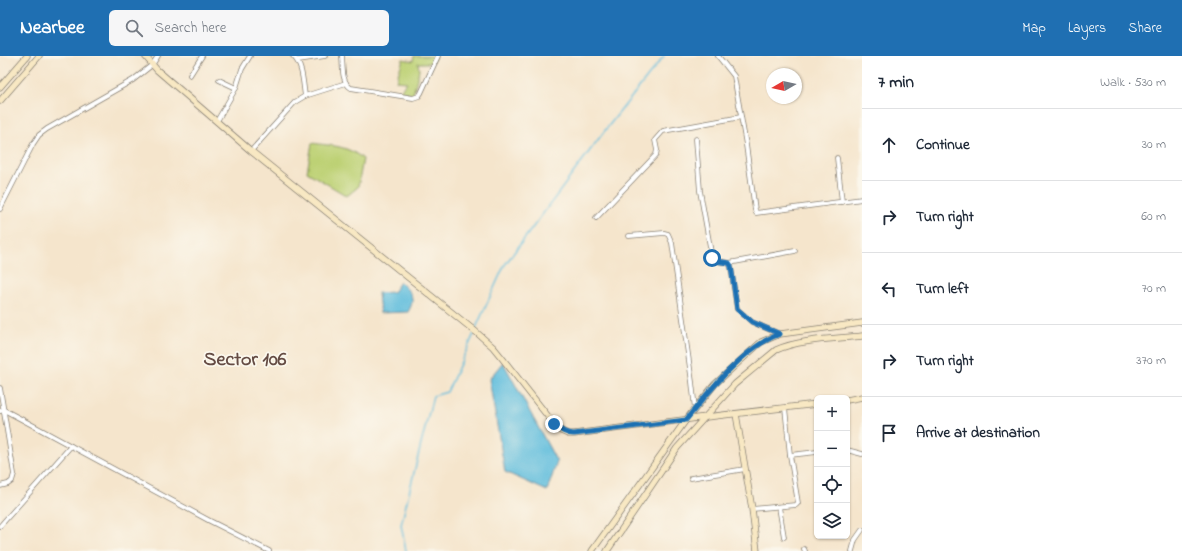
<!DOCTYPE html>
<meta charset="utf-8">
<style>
:root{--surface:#fff;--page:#f6f6f7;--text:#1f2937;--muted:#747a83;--line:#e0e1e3;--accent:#1f6fb2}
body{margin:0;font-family:"Indie Flower",sans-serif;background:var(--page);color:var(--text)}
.controls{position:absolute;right:12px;bottom:12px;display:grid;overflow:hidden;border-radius:6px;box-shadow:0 1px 3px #0004}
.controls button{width:36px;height:36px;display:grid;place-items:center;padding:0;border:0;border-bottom:1px solid var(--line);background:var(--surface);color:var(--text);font:20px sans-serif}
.compass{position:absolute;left:766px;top:12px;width:36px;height:36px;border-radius:50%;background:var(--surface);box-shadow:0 1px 3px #0004;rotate:261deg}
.stop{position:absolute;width:12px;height:12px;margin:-9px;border:3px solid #1f6fb2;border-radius:50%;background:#fff}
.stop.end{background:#1f6fb2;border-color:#fff;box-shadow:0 1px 4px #0008}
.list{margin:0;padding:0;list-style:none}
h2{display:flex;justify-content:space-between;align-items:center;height:52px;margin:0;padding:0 16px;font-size:17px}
h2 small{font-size:13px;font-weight:400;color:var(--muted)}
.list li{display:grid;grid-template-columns:26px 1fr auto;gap:12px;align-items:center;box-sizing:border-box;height:72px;padding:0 16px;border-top:1px solid var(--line)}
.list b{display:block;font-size:15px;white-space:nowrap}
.list em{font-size:13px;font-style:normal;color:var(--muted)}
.icon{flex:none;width:22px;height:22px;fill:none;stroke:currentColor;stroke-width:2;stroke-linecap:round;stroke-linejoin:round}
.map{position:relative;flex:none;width:862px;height:495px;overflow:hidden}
header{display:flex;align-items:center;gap:24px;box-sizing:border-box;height:56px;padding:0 20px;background:var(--accent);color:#fff}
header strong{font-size:19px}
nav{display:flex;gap:22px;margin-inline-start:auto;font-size:14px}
.search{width:280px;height:36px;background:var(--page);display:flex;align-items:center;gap:10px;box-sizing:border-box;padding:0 14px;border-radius:6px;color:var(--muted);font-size:15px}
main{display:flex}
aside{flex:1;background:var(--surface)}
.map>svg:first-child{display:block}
.green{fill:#bdd174;stroke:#6c7648}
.water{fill:#5dbcdc;stroke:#3c6c7c}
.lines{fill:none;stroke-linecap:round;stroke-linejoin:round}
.stream{stroke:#5dbcdc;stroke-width:1.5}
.street-casing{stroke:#888074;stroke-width:5.5}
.secondary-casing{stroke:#888074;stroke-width:7}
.street{stroke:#fff;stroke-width:4}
.secondary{stroke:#f8e8c3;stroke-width:5.5}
.route{stroke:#1f6fb2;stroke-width:5}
.labels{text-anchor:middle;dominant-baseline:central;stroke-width:3.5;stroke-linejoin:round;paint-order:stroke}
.district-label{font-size:20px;font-weight:bold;fill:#654c44;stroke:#fbf7ec}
</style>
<header>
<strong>Nearbee</strong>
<div class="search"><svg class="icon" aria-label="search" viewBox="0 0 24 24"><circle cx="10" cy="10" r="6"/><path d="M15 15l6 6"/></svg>Search here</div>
<nav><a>Map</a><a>Layers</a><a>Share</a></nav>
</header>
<main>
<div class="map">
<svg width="862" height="495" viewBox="0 0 862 495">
<rect width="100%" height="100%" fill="#fbf7ec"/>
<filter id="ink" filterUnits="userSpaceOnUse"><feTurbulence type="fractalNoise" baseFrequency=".025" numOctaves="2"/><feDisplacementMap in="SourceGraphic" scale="8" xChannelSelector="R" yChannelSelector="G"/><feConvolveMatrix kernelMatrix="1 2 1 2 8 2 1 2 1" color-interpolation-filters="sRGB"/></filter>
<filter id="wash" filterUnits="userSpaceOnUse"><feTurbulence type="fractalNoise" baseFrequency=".012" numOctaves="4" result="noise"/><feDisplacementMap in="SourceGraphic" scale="16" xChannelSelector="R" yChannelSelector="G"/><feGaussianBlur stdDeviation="0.9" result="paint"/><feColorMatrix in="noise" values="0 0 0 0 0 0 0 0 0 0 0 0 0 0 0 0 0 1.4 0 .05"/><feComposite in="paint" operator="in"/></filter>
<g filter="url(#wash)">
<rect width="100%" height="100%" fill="#f5e5cc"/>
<g class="green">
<path d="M414 0H436L432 7H418L419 14 413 39 400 35 407 26 396 25 403 3 413 5Z"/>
<path d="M312 87C332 90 347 89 363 103L358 131 347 140 307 116Z"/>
</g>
<g class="water">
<path d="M400 226C410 236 417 241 408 256L380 257 378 237 393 236Z"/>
<path d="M503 306 557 406 547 435 505 416 489 323Z"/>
</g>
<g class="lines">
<g class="stream">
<path d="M475 274 504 210 603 77 664 0"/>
<path d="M406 495 401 469 433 340 447 336 474 278"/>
</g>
</g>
</g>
<g filter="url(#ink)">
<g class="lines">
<g class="street-casing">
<g id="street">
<path d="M293 0C303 9 303 27 305 40"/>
<path d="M342 0C343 10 341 26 351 32L413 42 419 40 421 37 438 0"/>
<path d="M718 0 734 20 746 89 755 154 756 157 862 143"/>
<path d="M298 4 325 0"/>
<path d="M190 19 202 0"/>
<path d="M219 24 236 32"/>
<path d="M217 65 236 32 242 13 250 0"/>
<path d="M696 83 700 135 712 202 716 205 729 207 731 211 737 253 752 266 780 278"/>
<path d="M251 95 295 46 305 40 346 27"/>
<path d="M837 102 842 146"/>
<path d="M0 153 33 88 39 79 47 73 133 24 152 9 158 0"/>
<path d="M596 162 656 99 657 94 655 84 663 75 741 61"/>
<path d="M629 180 664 177 668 178 672 187 692 326 695 353"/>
<path d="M729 207 795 195"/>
<path d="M0 332 14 418 12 425 8 428 0 430"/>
<path d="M0 355 4 354 21 363 210 465 269 495"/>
<path d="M847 394 862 398"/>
<path d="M790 399 817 396"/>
<path d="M691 422 745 413"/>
<path d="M779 451 784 481"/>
<path d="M752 453 796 449 798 447 790 399 785 352"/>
<path d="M0 470 71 390"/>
<path d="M804 493 805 495"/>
<path d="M852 495 855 484 862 474"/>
</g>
</g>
<g class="secondary-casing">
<g id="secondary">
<path d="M145 0 157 14 251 95 476 276 493 291 502 302 554 368 561 375 568 378H574L698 362 817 348"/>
<path d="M0 31 27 0"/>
<path d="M0 45 39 0"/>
<path d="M847 344 862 341"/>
<path d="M736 358 752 453 757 495"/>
<path d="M592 495 686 364 715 328 761 286 780 278 862 267"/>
<path d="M607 495 677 392 735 328 776 294C800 283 836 283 862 280"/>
</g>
</g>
<use href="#street" class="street"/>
<use href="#secondary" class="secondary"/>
</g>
</g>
<g class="lines" filter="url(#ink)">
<path class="route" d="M554 368C561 374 565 378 574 378L686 364C708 336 746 289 780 278L752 266 737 253 731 210 729 207 716 205 712 202"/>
</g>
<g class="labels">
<g class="district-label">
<text x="245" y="304">Sector 106</text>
</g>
</g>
</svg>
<div class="controls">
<button>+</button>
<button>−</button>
<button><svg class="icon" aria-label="locate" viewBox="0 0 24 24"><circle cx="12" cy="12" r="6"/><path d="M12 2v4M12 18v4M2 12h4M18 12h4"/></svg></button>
<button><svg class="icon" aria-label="layers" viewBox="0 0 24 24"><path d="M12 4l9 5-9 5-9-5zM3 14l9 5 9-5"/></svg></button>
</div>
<svg class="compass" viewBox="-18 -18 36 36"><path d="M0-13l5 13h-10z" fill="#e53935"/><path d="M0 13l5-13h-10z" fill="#747a83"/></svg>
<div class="stop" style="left:712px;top:202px"></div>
<div class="stop end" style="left:554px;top:368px"></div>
</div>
<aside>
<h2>7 min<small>Walk · 530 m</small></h2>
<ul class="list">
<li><svg class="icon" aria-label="ahead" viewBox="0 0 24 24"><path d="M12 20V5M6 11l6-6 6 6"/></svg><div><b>Continue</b></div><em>30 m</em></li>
<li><svg class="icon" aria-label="right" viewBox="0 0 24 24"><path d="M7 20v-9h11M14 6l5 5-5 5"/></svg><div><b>Turn right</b></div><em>60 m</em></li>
<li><svg class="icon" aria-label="left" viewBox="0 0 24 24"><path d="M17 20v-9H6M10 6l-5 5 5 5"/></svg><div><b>Turn left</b></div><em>70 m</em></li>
<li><svg class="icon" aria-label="right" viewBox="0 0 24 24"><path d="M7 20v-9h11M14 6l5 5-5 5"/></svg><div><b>Turn right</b></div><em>370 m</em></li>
<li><svg class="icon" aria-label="arrive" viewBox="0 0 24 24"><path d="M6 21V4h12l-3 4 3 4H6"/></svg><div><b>Arrive at destination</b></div></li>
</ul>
</aside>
</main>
